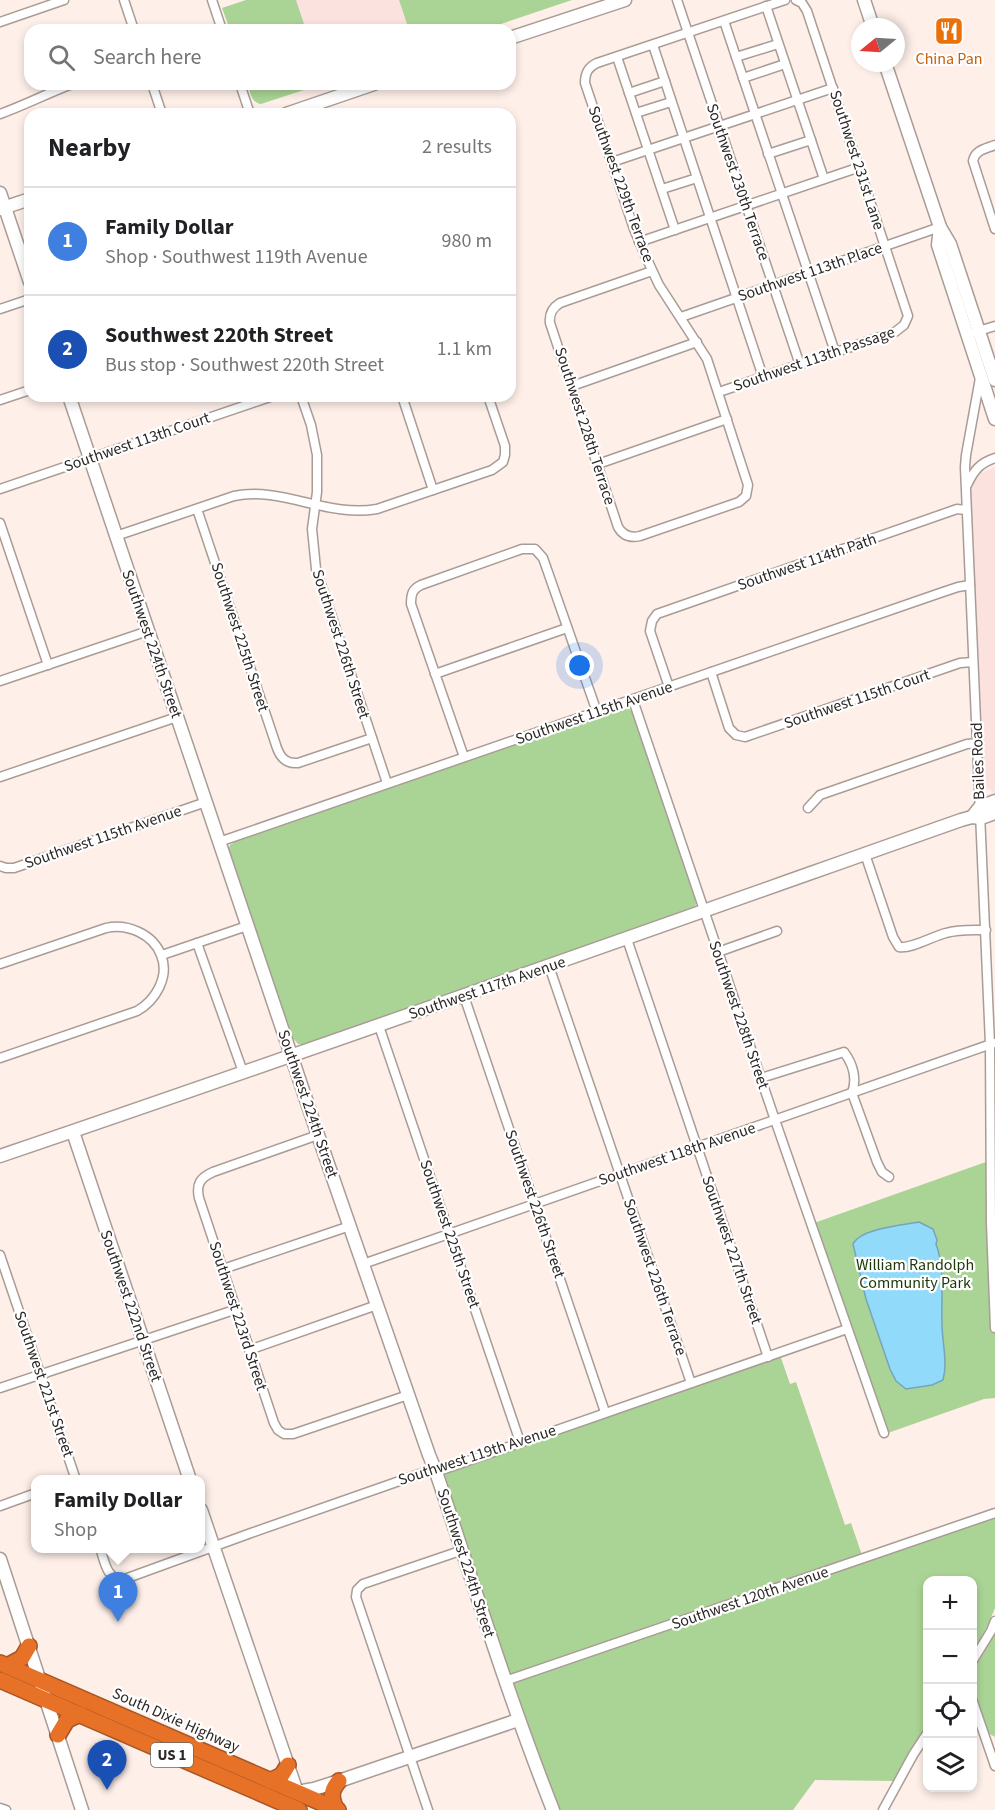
<!DOCTYPE html>
<meta charset="utf-8">
<style>
:root{--surface:#fff;--page:#f6f6f6;--text:#202124;--muted:#757577;--line:#e0e0e0;--accent:#177bc6}
body{margin:0;font-family:"Source Sans 3",sans-serif;background:var(--page);color:var(--text)}
.controls{position:absolute;right:18px;bottom:18px;display:grid;overflow:hidden;border-radius:12px;box-shadow:0 3px 9px #0003}
.controls button{width:54px;height:54px;display:grid;place-items:center;padding:0;border:0;border-bottom:2px solid var(--line);background:var(--surface);color:var(--text);font:30px sans-serif}
.compass{position:absolute;left:851px;top:18px;width:54px;height:54px;border-radius:50%;background:var(--surface);box-shadow:0 3px 9px #0003;rotate:252deg}
.you{position:absolute;left:580px;top:666px;width:21px;height:21px;margin:-15px;border:4px solid #fff;border-radius:50%;background:#1a73e8;box-shadow:0 0 0 9px #1a73e833}
.badge{display:grid;place-items:center;width:39px;height:39px;border-radius:50%;background:var(--accent);color:#fff;font-size:20px;font-weight:700}
.pin{position:absolute;translate:-50% -50px;filter:drop-shadow(0 2px 3px #0008)}
.pin::after{content:'';position:absolute;top:32px;width:21px;height:18px;background:inherit;clip-path:polygon(0 0,100% 0,50% 100%)}
.popup{position:absolute;left:31px;top:1475px;width:174px;height:78px;box-sizing:border-box;display:grid;place-content:center;border-radius:12px;background:var(--surface);filter:drop-shadow(0 2px 4px #0005);font-size:20px;white-space:nowrap;color:var(--muted)}
.popup b{font-size:22px;color:var(--text)}
.popup::after{content:'';position:absolute;left:50%;top:100%;margin-left:-12px;border:12px solid transparent;border-top-color:var(--surface)}
.list{margin:0;padding:0;list-style:none}
h2{display:flex;justify-content:space-between;align-items:center;height:78px;margin:0;padding:0 24px;font-size:26px}
h2 small{font-size:20px;font-weight:400;color:var(--muted)}
.list li{display:grid;grid-template-columns:39px 1fr auto;gap:18px;align-items:center;box-sizing:border-box;height:108px;padding:0 24px;border-top:2px solid var(--line)}
.list b{display:block;font-size:22px;white-space:nowrap}
.list p{margin:0;font-size:20px;white-space:nowrap;color:var(--muted)}
.list em{font-size:20px;font-style:normal;color:var(--muted)}
.icon{flex:none;width:33px;height:33px;fill:none;stroke:currentColor;stroke-width:2;stroke-linecap:round;stroke-linejoin:round}
.map{position:relative;flex:none;width:995px;height:1810px;overflow:hidden}
.search{position:absolute;background:var(--surface);box-shadow:0 3px 9px #0003;left:24px;top:24px;width:492px;height:66px;display:flex;align-items:center;gap:15px;box-sizing:border-box;padding:0 21px;border-radius:18px;color:var(--muted);font-size:22px}
.panel{position:absolute;background:var(--surface);box-shadow:0 3px 9px #0003;left:24px;top:108px;width:492px;height:294px;border-radius:18px}
.map>svg:first-child{display:block}
.education{fill:#fce2de}
.green{fill:#aad495}
.water{fill:#92dafa;stroke:#74a5ba;stroke-width:1.5}
.lines{fill:none;stroke-linecap:round;stroke-linejoin:round}
.street-casing{stroke:#a99c96;stroke-width:11}
.secondary-casing{stroke:#a99c96;stroke-width:15}
.highway-casing{stroke:#a65727;stroke-width:18}
.street{stroke:#fff;stroke-width:8}
.secondary{stroke:#fff;stroke-width:12}
.highway{stroke:#e77127;stroke-width:15}
.labels{text-anchor:middle;dominant-baseline:central;stroke-width:4.5;stroke-linejoin:round;paint-order:stroke}
.shield{fill:#fff;stroke:#6c6867;stroke-width:1.5}
.shield-label{font-size:15px;font-weight:bold;fill:#2d2826}
.food-label{font-size:16px;fill:#c56008;stroke:#fff}
.street-label{font-size:16px;fill:#2d2826;stroke:#fff}
.park-label{font-size:16px;fill:#1a3706;stroke:#fff}
</style>
<div class="map">
<svg width="995" height="1810" viewBox="0 0 995 1810">
<rect width="100%" height="100%" fill="#feefe9"/>
<g class="education">
<path d="M296 0H399L409 30H306Z"/>
<path d="M995 467V794H994L990 789H986L983 782 970 493 972 482 978 474Z"/>
</g>
<g class="green">
<path d="M246 0H296L306 30H230L222 8Z"/>
<path d="M399 0H572L483 30H409Z"/>
<path d="M248 84H322L261 104C251 103 250 92 248 84Z"/>
<path d="M625 706 632 711 697 898 695 908 305 1045 298 1044 291 1036 228 850 230 845 239 839Z"/>
<path d="M995 1160V1398L984 1399 885 1434 814 1223 983 1163Z"/>
<path d="M780 1355 790 1384 796 1382 845 1525 851 1523 864 1561 995 1517V1608L987 1627 973 1653 972 1580H928L927 1728 894 1781 815 1780 793 1810H557L446 1489 443 1479 445 1474Z"/>
<path d="M995 1627V1737L988 1733 979 1710 973 1689 972 1672Z"/>
</g>
<path class="water" d="M919 1222 933 1229 937 1240 936 1244C945 1267 941 1299 942 1324 942 1342 948 1362 943 1380L932 1385 906 1389 896 1381 890 1369 866 1299 853 1244C861 1228 903 1225 919 1222Z"/>
<g class="lines">
<g class="street-casing">
<g id="street">
<path d="M124 0 134 30"/>
<path d="M212 0 222 30"/>
<path d="M677 0 800 365"/>
<path d="M766 6 824 179"/>
<path d="M724 21 835 352"/>
<path d="M0 22 64 0"/>
<path d="M653 45 763 377"/>
<path d="M617 57 675 230"/>
<path d="M736 57 778 44"/>
<path d="M743 78 785 64"/>
<path d="M152 84 162 114"/>
<path d="M240 84 250 114"/>
<path d="M629 93 665 81"/>
<path d="M636 113 671 102"/>
<path d="M0 114C25 105 48 93 72 84"/>
<path d="M995 145C985 149 975 150 973 161L995 229"/>
<path d="M768 154 811 140"/>
<path d="M612 162 833 88"/>
<path d="M662 189 697 178"/>
<path d="M639 242 860 167"/>
<path d="M652 271 560 303C552 308 549 314 550 323L618 527C623 536 631 538 640 536L739 502 746 496 748 485 707 359 659 285 646 257 634 229 585 83C585 73 588 67 597 63L785 0"/>
<path d="M0 309 30 299"/>
<path d="M681 317 940 227"/>
<path d="M975 332 995 326"/>
<path d="M980 378 966 455 965 467 990 1044 991 1223 995 1328"/>
<path d="M572 386 697 342"/>
<path d="M719 392 895 332 904 325 908 316 807 11 802 3 796 0"/>
<path d="M301 396 311 425 317 455V492L312 529 316 569 387 783"/>
<path d="M402 396 433 490"/>
<path d="M0 400 30 390"/>
<path d="M598 464 727 419"/>
<path d="M967 485C974 470 980 463 995 458"/>
<path d="M0 489 273 396"/>
<path d="M197 509 277 748C281 759 287 764 298 763L372 738"/>
<path d="M0 523 48 665"/>
<path d="M116 536 234 496C282 486 328 518 377 509L492 470 503 462 505 455V446L488 396"/>
<path d="M711 672 729 728 736 735 745 737 960 663 973 662"/>
<path d="M435 674 567 628"/>
<path d="M0 681 148 631"/>
<path d="M669 687 650 631 652 621 657 614 957 509 966 510"/>
<path d="M633 700 775 1120 884 1433"/>
<path d="M464 757 411 604C411 595 412 589 421 585L522 549H535L543 558 597 712"/>
<path d="M0 777 177 717"/>
<path d="M808 808 820 795 967 744 978 743"/>
<path d="M219 842 943 592 958 587 970 585"/>
<path d="M865 854 893 937 899 947C912 949 933 936 946 933 959 929 973 930 986 930"/>
<path d="M0 866 6 868H14L206 802"/>
<path d="M627 939 768 1357"/>
<path d="M197 943 243 1072"/>
<path d="M718 952 777 931"/>
<path d="M162 955 247 926"/>
<path d="M0 964 106 928C127 923 153 934 161 955 170 977 155 1001 137 1011L0 1058"/>
<path d="M549 966 691 1383"/>
<path d="M464 996 605 1412"/>
<path d="M379 1026 520 1442"/>
<path d="M761 1078 844 1052C853 1064 857 1079 852 1093"/>
<path d="M852 1093 877 1162 882 1172 889 1177"/>
<path d="M318 1135 213 1172C200 1178 196 1184 199 1198L274 1423 278 1430 284 1434H293L408 1395"/>
<path d="M0 1255 76 1480"/>
<path d="M363 1264 994 1043"/>
<path d="M223 1269 350 1226"/>
<path d="M249 1350 377 1305"/>
<path d="M0 1388 237 1309"/>
<path d="M0 1506 36 1493"/>
<path d="M100 1548C105 1562 106 1578 122 1580L251 1533 428 1471 436 1472 847 1329"/>
<path d="M972 1662 991 1631 995 1621"/>
<path d="M505 1681 995 1513"/>
<path d="M972 1699 995 1766"/>
<path d="M0 1808 6 1810"/>
<path d="M428 1810 356 1597 357 1590 363 1584 463 1550"/>
<path d="M883 1810 913 1755 928 1732"/>
</g>
</g>
<g class="secondary-casing">
<g id="secondary">
<path d="M864 0 873 27"/>
<path d="M510 38 625 0"/>
<path d="M885 63 940 227 950 244 995 380"/>
<path d="M286 114 374 84"/>
<path d="M0 193 30 282"/>
<path d="M0 209 30 199"/>
<path d="M940 227 938 245 995 419"/>
<path d="M69 396 318 1135 429 1455 436 1472C474 1585 509 1699 553 1810"/>
<path d="M972 817 980 807 995 801"/>
<path d="M73 1132 190 1480"/>
<path d="M0 1156C321 1047 641 933 961 820L972 817 981 818 995 813"/>
<path d="M201 1510 297 1792 314 1789 339 1781 518 1720"/>
<path d="M0 1559 82 1810"/>
</g>
</g>
<g class="highway-casing">
<g id="highway">
<path d="M0 1663 338 1810"/>
<path d="M7 1666 22 1658 29 1646"/>
<path d="M0 1680 299 1810"/>
<path d="M58 1735 67 1720 80 1714"/>
<path d="M270 1781 282 1775 288 1765"/>
<path d="M336 1809C331 1798 330 1791 339 1781"/>
</g>
</g>
<use href="#street" class="street"/>
<use href="#secondary" class="secondary"/>
<use href="#highway" class="highway"/>
</g>
<defs>
<g id="restaurant-square" transform="scale(1.5)"><rect x="-9" y="-9" width="18" height="18" rx="4" fill="#e8710a" stroke="#fff"/><path d="M-5-6h1v4h1v-4h1v4h1v-4h1v5L-1.5 .5V6h-2V.5L-5-1ZM5-6V6H3V1.5H1.5Q1.5-4 5-6Z" fill="#fff"/></g>
</defs>
<g fill-rule="evenodd">
<use href="#restaurant-square" x="949" y="31"/>
</g>
<g class="labels">
<rect class="shield" x="151" y="1743" width="42" height="24" rx="4.5"/>
<g class="shield-label">
<text x="172" y="1755">US 1</text>
</g>
<g class="food-label">
<text x="949" y="59">China Pan</text>
</g>
<g class="street-label">
<text transform="translate(857 160) rotate(72)">Southwest 231st Lane</text>
<text transform="translate(738 182) rotate(71)">Southwest 230th Terrace</text>
<text transform="translate(621 184) rotate(70)">Southwest 229th Terrace</text>
<text transform="translate(810 272) rotate(-19)">Southwest 113th Place</text>
<text transform="translate(814 359) rotate(-19)">Southwest 113th Passage</text>
<text transform="translate(585 426) rotate(72)">Southwest 228th Terrace</text>
<text transform="translate(137 442) rotate(-19)">Southwest 113th Court</text>
<text transform="translate(807 562) rotate(-19)">Southwest 114th Path</text>
<text transform="translate(240 637) rotate(72)">Southwest 225th Street</text>
<text transform="translate(152 644) rotate(71)">Southwest 224th Street</text>
<text transform="translate(341 644) rotate(72)">Southwest 226th Street</text>
<text transform="translate(857 699) rotate(-19)">Southwest 115th Court</text>
<text transform="translate(594 713) rotate(-19)">Southwest 115th Avenue</text>
<text transform="translate(978 761) rotate(-92)">Bailes Road</text>
<text transform="translate(103 837) rotate(-19)">Southwest 115th Avenue</text>
<text transform="translate(487 988) rotate(-19)">Southwest 117th Avenue</text>
<text transform="translate(739 1015) rotate(71)">Southwest 228th Street</text>
<text transform="translate(308 1104) rotate(71)">Southwest 224th Street</text>
<text transform="translate(677 1154) rotate(-19)">Southwest 118th Avenue</text>
<text transform="translate(535 1204) rotate(71)">Southwest 226th Street</text>
<text transform="translate(450 1234) rotate(71)">Southwest 225th Street</text>
<text transform="translate(732 1250) rotate(71)">Southwest 227th Street</text>
<text transform="translate(655 1277) rotate(71)">Southwest 226th Terrace</text>
<text transform="translate(131 1306) rotate(71)">Southwest 222nd Street</text>
<text transform="translate(238 1316) rotate(72)">Southwest 223rd Street</text>
<text transform="translate(44 1384) rotate(71)">Southwest 221st Street</text>
<text transform="translate(477 1455) rotate(-18)">Southwest 119th Avenue</text>
<text transform="translate(466 1563) rotate(72)">Southwest 224th Street</text>
<text transform="translate(750 1598) rotate(-19)">Southwest 120th Avenue</text>
<text transform="translate(176 1720) rotate(24)">South Dixie Highway</text>
</g>
<g class="park-label">
<text x="915" y="1265">William Randolph<tspan x="915" dy="18">Community Park</tspan></text>
</g>
</g>
</svg>
<div class="controls">
<button>+</button>
<button>−</button>
<button><svg class="icon" aria-label="locate" viewBox="0 0 24 24"><circle cx="12" cy="12" r="6"/><path d="M12 2v4M12 18v4M2 12h4M18 12h4"/></svg></button>
<button><svg class="icon" aria-label="layers" viewBox="0 0 24 24"><path d="M12 4l9 5-9 5-9-5zM3 14l9 5 9-5"/></svg></button>
</div>
<svg class="compass" viewBox="-18 -18 36 36"><path d="M0-13l5 13h-10z" fill="#e53935"/><path d="M0 13l5-13h-10z" fill="#757577"/></svg>
<div class="you"></div>
<div class="pin badge" style="left:118px;top:1622px;background:#3f7fe0">1</div>
<div class="popup"><b>Family Dollar</b>Shop</div>
<div class="pin badge" style="left:107px;top:1790px;background:#1a4fb4">2</div>
<div class="search"><svg class="icon" aria-label="search" viewBox="0 0 24 24"><circle cx="10" cy="10" r="6"/><path d="M15 15l6 6"/></svg>Search here</div>
<section class="panel">
<h2>Nearby<small>2 results</small></h2>
<ul class="list">
<li><span class="badge" style="background:#3f7fe0">1</span><div><b>Family Dollar</b><p>Shop · Southwest 119th Avenue</p></div><em>980 m</em></li>
<li><span class="badge" style="background:#1a4fb4">2</span><div><b>Southwest 220th Street</b><p>Bus stop · Southwest 220th Street</p></div><em>1.1 km</em></li>
</ul>
</section>
</div>
